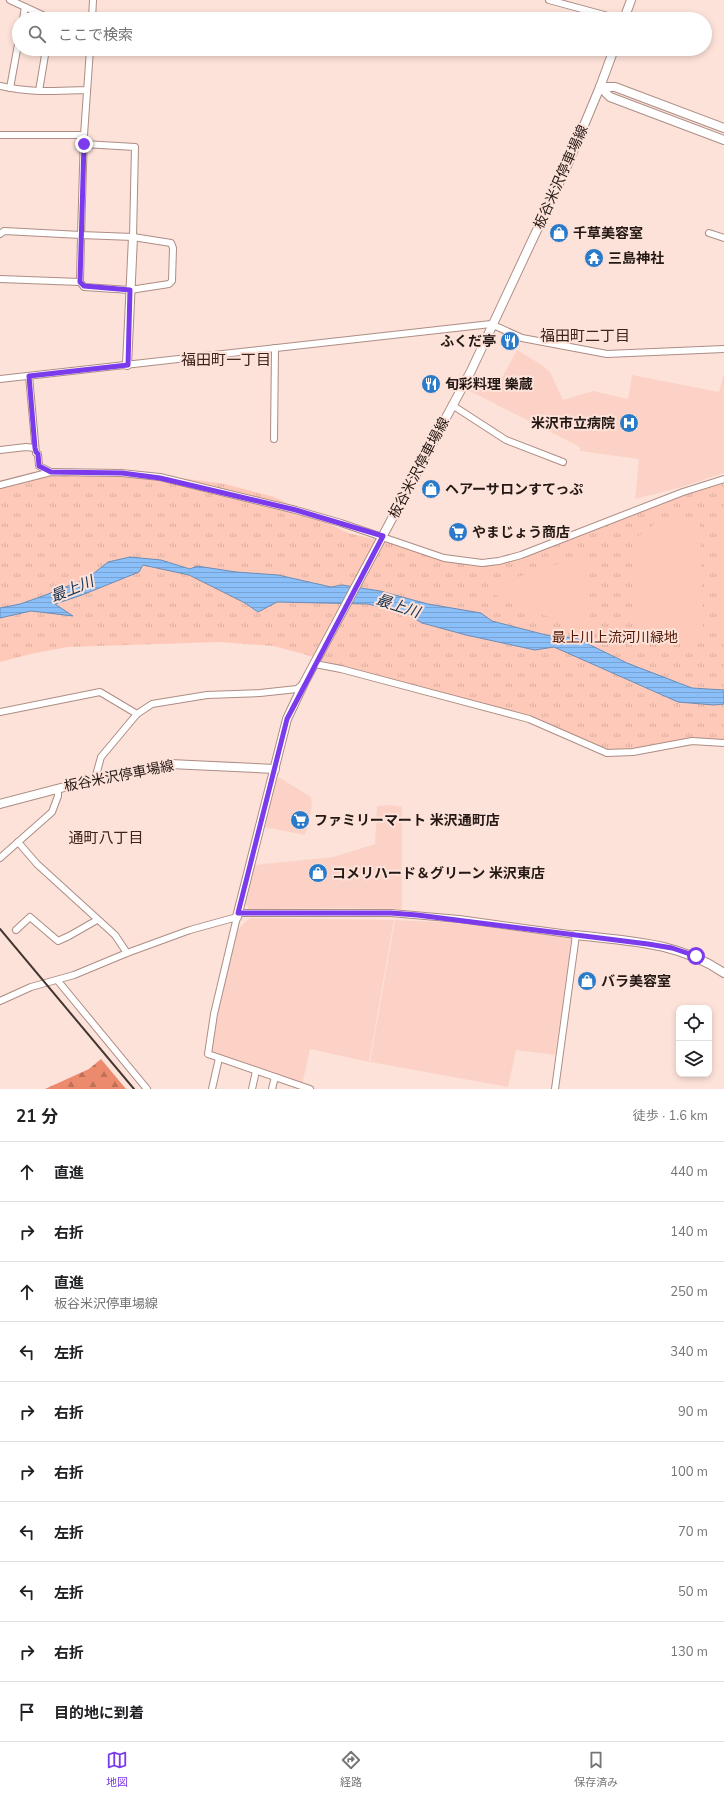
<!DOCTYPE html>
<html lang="ja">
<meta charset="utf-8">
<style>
:root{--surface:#fff;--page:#f6f6f6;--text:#202124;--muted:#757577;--line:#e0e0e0;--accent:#7c3aed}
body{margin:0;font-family:"Nunito Sans","Noto Sans JP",sans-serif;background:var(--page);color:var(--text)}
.controls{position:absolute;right:12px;bottom:12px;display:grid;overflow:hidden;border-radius:8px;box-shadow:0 2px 6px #0003}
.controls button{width:36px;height:36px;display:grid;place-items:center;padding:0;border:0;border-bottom:1px solid var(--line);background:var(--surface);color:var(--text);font:20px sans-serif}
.stop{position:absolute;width:12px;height:12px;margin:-9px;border:3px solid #7c3aed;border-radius:50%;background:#fff}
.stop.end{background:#7c3aed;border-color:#fff;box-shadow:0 1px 4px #0008}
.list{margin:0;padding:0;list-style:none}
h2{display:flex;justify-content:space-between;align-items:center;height:52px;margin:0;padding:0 16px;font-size:17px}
h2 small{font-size:13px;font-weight:400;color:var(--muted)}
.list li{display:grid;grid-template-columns:26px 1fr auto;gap:12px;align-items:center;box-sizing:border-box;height:60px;padding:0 16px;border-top:1px solid var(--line)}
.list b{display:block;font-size:15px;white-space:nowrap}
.list p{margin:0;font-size:13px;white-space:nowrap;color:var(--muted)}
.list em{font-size:13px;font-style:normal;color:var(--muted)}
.icon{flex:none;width:22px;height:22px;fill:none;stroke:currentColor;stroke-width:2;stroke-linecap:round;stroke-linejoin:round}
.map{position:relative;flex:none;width:724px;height:1089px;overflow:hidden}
.search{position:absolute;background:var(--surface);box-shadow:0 2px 6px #0003;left:12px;right:12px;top:12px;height:44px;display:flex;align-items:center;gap:10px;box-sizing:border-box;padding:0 14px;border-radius:22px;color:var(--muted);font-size:15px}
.sheet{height:652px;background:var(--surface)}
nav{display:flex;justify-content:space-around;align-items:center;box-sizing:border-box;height:56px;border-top:1px solid var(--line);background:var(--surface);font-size:11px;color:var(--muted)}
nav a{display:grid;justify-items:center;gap:2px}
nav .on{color:var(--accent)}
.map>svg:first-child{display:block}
.built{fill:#fcd2c6}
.forest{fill:url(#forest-firs)}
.park{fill:url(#park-tufts)}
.pitch{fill:#fec9b9}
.water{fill:url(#water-rules);stroke:#6b8db5}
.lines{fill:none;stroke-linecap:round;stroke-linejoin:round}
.street-casing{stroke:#ad8d84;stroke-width:8}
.secondary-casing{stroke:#ad8d84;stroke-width:10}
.street{stroke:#fff;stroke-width:6}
.secondary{stroke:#fff;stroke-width:8}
.rail{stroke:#433631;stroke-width:2}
.route{stroke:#7c3aed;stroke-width:5}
.labels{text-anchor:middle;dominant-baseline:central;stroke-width:4;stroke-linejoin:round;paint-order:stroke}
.street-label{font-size:14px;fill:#231814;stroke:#fde2d9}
.poi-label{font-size:14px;font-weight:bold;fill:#231814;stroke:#fde2d9;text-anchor:start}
.park-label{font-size:14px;fill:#541805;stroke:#fde2d9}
.neighbourhood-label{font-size:15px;fill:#3c231b;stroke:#fde2d9}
.water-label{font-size:15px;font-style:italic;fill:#132f4c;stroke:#fde2d9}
</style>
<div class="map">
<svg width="724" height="1089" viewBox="0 0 724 1089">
<defs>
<pattern id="forest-firs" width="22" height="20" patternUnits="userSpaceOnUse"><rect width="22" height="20" fill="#eb8a6d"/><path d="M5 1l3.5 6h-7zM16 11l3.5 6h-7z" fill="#be7058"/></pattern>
<pattern id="park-tufts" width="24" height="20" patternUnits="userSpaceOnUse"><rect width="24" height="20" fill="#fec9b9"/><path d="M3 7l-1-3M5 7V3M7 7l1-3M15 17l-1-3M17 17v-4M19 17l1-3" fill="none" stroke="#d9ac9e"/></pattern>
<pattern id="water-rules" width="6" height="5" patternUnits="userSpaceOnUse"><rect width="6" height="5" fill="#8abffa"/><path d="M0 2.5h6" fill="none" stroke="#77a3d5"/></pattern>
</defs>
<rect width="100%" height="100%" fill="#fde2d9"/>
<g class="built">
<path d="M517 350 542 365 550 372 563 400 593 391 628 399 632 375 719 392 724 374V473L682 487 635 499 639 459 580 451V447L466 389 474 373 498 385Z"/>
<path d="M280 778 311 797 312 806 305 835 264 827 275 781Z"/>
<path d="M389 805 402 807V909L347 908 249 909 244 902 254 865 333 857 375 844 377 806Z"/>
<path d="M250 918 394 920 369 1062 310 1049 302 1085 210 1051 236 931Z"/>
<path d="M395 920 458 923 572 938 555 1055 516 1050 508 1087 370 1062Z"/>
</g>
<path class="forest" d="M101 1059 126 1089H45L89 1069Z"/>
<path class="park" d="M122 470 225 484 274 497 348 533 390 543 443 560 481 566 522 556 560 544 683 494 724 482V740L690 739 633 749 609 751 530 718 341 667 304 654 273 646 219 642 68 647 35 653 0 662V481L33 472Z"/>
<g class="pitch">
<path d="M717 520H724V637H720Z"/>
<path d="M700 522 703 639 637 641 634 539 656 523Z"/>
<path d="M587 555 591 632 588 633 480 589Z"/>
</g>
<path class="water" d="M130 557 161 560 190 569 197 566 236 572 278 575 331 587 342 585 380 591 428 604 481 613 492 621 546 635 576 638 627 663 692 688 724 690V704L714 705 678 702 554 647 535 650 466 635 422 623 407 614 368 604 277 602 258 612 245 603 189 575 143 565 139 572 82 595 55 604 73 616 31 611 0 618V608L20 604 43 596 88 578 108 562Z"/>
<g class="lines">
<g class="street-casing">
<g id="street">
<path d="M10 0 51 19"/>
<path d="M549 0 619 19"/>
<path d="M23 19 25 7"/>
<path d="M92 19 93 0"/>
<path d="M0 86C29 93 58 91 87 90"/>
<path d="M10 88 19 39"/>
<path d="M39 91 46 49"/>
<path d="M0 135H84"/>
<path d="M84 144 135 147 133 237"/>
<path d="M709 233 724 238"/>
<path d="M0 234 4 231 81 235 80 282 84 287 130 290 169 284 172 281 173 248 171 243 133 237 81 235 84 135 90 49"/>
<path d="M0 279 80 282"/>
<path d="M29 376 36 453 38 454 39 466 51 472"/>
<path d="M0 379 491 324 522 338 607 354 724 349"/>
<path d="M452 405 506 440 563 462"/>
<path d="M274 439 275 348"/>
<path d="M0 450 26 447 35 448"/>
<path d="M0 485 51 472 121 473 160 477 296 510 341 523 444 558 482 563 499 561 521 555 683 492 724 479"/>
<path d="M315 664 341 669 529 719 607 753 633 752 692 741 724 743"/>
<path d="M0 712 100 692 137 714"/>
<path d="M95 779 101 757 137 714 152 704 207 695 260 693 297 689 303 684"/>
<path d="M18 842 37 864 115 935 127 953"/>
<path d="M0 858 52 812 58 796V788"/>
<path d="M238 913H391L459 919 576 935 555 1089"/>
<path d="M16 930 30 917 58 941 69 936 97 920"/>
<path d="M58 981 147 1089"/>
<path d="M0 1001 31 987 74 975 127 953 190 930 237 917 214 1014 208 1054 310 1089"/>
<path d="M212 1089 219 1058"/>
<path d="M252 1089 256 1071"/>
<path d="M272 1089 275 1077"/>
</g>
</g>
<g class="secondary-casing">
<g id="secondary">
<path d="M624 19 631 0"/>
<path d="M600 87 610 97 724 140"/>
<path d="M600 87H615L724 128"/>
<path d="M127 365 133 237"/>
<path d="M0 804 95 779 170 764 275 769"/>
<path d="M237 917 287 719 304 683 471 371 567 166 600 87 614 49"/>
<path d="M576 935C629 941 678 942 724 973"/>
</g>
</g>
<use href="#street" class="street"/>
<use href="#secondary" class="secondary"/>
<path class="rail" d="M0 929 134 1089"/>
</g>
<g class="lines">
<path class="route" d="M84 144 80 282 84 286 130 290 128 365 29 376 35 448 36 452 38 454 39 466 51 472 122 473 160 478 296 510 383 536 287 719 238 913H391L417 915 648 944 672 948 696 956"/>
</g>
<defs>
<g id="shop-disc" transform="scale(1)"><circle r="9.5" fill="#297ac9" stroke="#fde2d9"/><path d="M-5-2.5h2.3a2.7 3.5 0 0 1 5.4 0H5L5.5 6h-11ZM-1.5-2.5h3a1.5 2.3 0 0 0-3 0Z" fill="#fff"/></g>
<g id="temple-disc" transform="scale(1)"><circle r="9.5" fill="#297ac9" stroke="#fde2d9"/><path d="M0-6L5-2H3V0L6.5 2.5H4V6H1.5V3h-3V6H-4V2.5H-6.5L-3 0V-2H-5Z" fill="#fff"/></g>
<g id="restaurant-disc" transform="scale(1)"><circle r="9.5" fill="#297ac9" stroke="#fde2d9"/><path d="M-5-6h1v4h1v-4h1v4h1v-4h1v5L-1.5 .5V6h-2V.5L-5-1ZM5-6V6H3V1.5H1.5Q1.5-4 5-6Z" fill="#fff"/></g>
<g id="hospital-disc" transform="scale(1)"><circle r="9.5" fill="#297ac9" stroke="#fde2d9"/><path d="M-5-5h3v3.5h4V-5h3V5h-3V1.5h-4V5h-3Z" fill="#fff"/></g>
<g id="supermarket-disc" transform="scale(1)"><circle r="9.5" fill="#297ac9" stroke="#fde2d9"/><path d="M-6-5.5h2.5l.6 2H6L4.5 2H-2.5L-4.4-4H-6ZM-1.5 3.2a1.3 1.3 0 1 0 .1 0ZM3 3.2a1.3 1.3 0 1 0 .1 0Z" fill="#fff"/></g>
</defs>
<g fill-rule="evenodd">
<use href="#shop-disc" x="559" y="233"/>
<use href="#temple-disc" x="594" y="258"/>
<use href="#restaurant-disc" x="510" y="341"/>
<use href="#restaurant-disc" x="431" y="384"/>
<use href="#hospital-disc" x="629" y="423"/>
<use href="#shop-disc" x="431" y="489"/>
<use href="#supermarket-disc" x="458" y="532"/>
<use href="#supermarket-disc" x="300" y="820"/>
<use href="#shop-disc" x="318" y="873"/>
<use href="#shop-disc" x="587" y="981"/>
</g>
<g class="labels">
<g class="street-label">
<text transform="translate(561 177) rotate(-66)">板谷米沢停車場線</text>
<text transform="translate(419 468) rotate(-62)">板谷米沢停車場線</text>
<text transform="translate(119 776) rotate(-11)">板谷米沢停車場線</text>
</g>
<g class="poi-label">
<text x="573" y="233">千草美容室</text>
<text x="608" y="258">三島神社</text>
<text x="496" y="341" text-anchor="end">ふくだ亭</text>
<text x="445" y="384">旬彩料理 樂蔵</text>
<text x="615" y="423" text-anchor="end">米沢市立病院</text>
<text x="445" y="489">ヘアーサロンすてっぷ</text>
<text x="472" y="532">やまじょう商店</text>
<text x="314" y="820">ファミリーマート 米沢通町店</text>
<text x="332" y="873">コメリハード＆グリーン 米沢東店</text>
<text x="601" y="981">バラ美容室</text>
</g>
<g class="park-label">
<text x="615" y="637">最上川上流河川緑地</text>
</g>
<g class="neighbourhood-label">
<text x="585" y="336">福田町二丁目</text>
<text x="226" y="360">福田町一丁目</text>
<text x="106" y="838">通町八丁目</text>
</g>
<g class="water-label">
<text transform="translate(72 589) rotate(-22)">最上川</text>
<text transform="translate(398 606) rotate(18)">最上川</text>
</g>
</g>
</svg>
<div class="controls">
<button><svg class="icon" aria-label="locate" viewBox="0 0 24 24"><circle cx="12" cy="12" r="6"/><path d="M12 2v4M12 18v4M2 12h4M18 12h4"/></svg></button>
<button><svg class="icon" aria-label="layers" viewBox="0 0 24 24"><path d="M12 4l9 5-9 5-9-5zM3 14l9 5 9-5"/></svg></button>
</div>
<div class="stop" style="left:696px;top:956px"></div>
<div class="stop end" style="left:84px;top:144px"></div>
<div class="search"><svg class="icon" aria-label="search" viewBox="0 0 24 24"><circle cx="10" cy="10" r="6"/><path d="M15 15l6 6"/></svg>ここで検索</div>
</div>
<section class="sheet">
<h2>21 分<small>徒歩 · 1.6 km</small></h2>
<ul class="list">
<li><svg class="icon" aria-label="ahead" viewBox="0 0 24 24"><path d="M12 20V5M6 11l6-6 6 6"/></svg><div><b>直進</b></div><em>440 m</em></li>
<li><svg class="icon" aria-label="right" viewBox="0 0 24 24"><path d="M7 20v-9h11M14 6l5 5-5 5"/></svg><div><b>右折</b></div><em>140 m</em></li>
<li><svg class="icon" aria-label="ahead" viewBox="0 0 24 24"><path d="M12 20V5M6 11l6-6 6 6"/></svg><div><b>直進</b><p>板谷米沢停車場線</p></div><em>250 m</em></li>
<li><svg class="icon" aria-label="left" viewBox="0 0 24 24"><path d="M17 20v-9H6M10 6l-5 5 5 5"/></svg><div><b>左折</b></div><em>340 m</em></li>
<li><svg class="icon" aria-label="right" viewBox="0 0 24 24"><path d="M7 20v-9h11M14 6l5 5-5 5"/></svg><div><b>右折</b></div><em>90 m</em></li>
<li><svg class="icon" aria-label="right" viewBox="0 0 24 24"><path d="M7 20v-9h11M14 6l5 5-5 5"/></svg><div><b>右折</b></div><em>100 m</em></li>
<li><svg class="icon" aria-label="left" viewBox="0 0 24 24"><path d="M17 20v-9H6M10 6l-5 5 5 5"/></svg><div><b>左折</b></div><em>70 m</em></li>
<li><svg class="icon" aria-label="left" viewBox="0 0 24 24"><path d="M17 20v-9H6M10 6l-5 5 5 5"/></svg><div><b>左折</b></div><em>50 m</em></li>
<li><svg class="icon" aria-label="right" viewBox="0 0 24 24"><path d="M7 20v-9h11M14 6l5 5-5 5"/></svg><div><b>右折</b></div><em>130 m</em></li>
<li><svg class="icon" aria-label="arrive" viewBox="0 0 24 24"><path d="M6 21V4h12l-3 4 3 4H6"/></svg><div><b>目的地に到着</b></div></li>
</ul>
</section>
<nav>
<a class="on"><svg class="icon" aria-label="map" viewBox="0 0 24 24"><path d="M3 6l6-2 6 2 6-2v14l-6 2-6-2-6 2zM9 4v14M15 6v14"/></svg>地図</a>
<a><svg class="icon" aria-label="directions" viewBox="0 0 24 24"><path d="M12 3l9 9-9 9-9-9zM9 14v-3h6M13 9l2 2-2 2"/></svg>経路</a>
<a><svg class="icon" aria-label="saved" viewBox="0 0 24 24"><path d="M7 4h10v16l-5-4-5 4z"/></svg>保存済み</a>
</nav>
